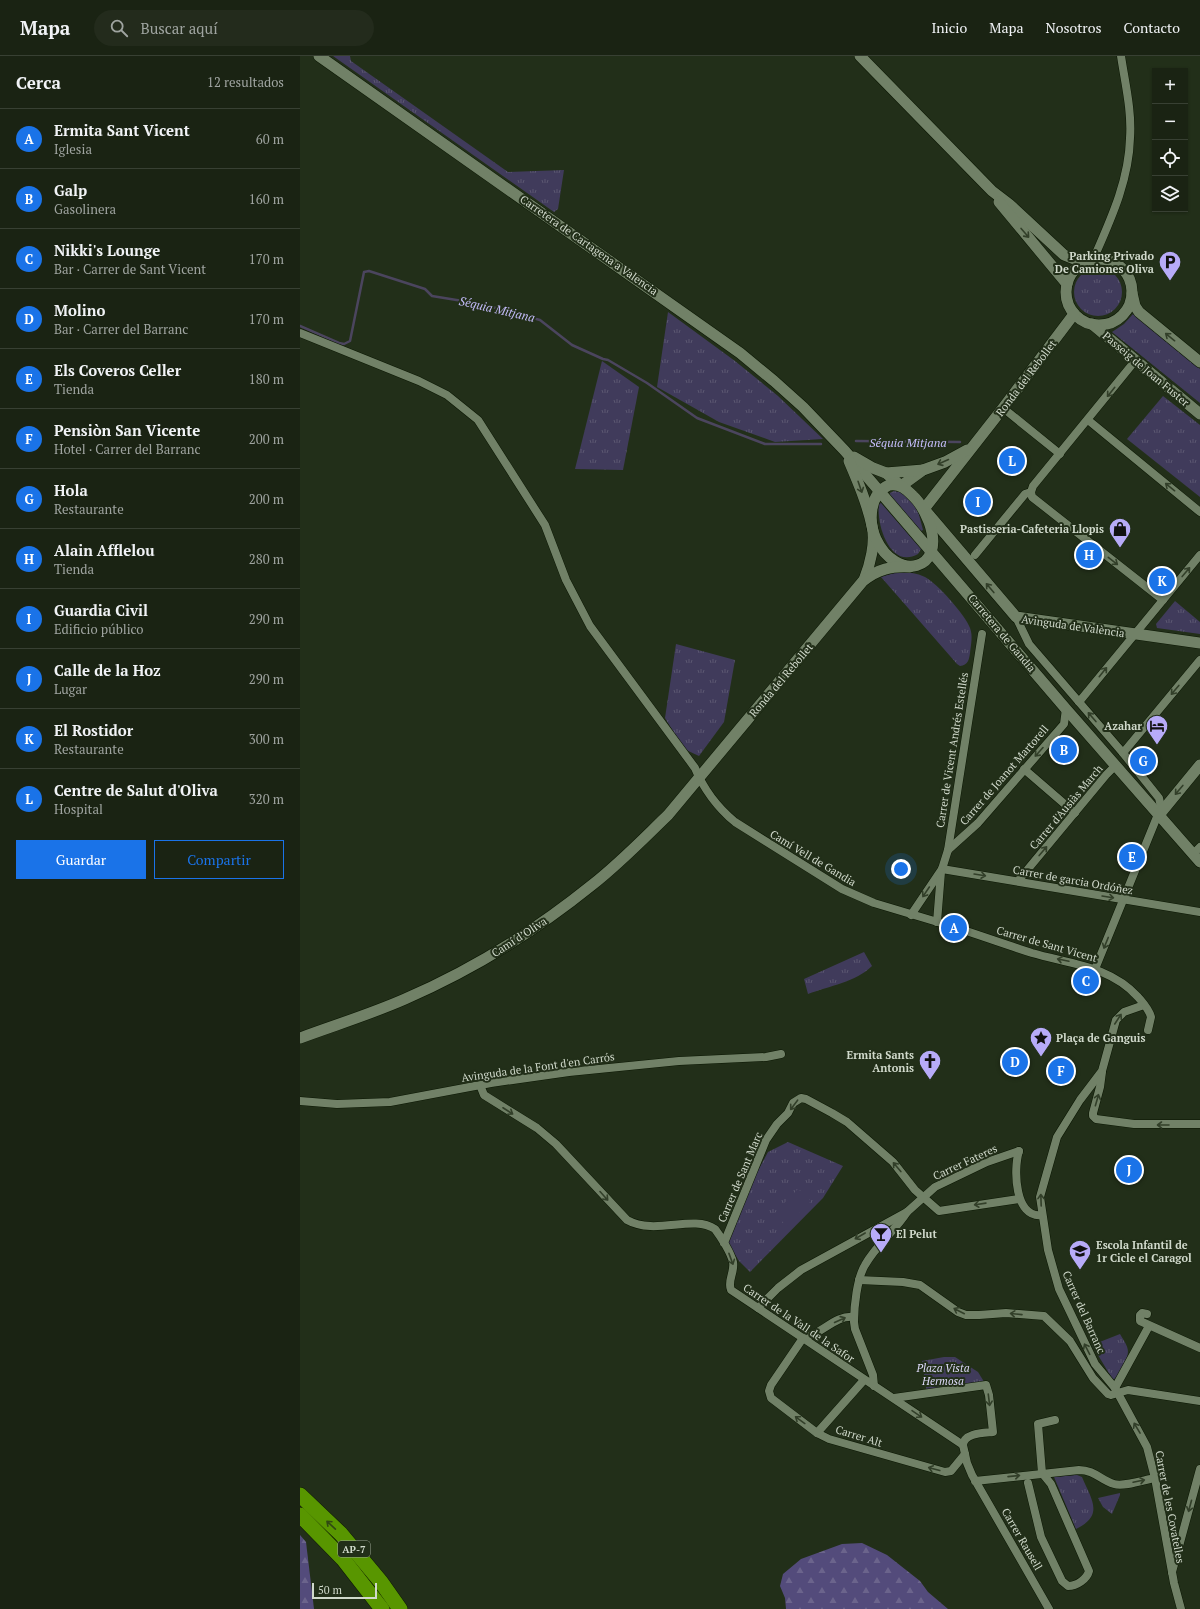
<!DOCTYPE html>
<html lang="es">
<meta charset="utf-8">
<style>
:root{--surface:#1a2313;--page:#232b1c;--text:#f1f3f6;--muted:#9fa4a0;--line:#384033;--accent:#1a73e8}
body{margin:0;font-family:"PT Serif",serif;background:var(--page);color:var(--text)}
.controls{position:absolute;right:12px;top:12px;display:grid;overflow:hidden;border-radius:0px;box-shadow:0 1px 3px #0004}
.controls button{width:36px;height:36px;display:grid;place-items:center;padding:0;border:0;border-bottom:1px solid var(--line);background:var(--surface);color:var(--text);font:20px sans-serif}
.scale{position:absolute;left:12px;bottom:10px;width:65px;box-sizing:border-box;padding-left:4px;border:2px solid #d0d9cb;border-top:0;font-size:11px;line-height:14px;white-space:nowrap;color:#d0d9cb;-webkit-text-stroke:3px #222f19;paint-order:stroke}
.you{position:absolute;left:601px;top:813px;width:14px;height:14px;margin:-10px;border:3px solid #fff;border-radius:50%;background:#1a73e8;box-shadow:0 0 0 6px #1a73e833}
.badge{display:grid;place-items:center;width:26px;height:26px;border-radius:50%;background:var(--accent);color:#fff;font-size:13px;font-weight:700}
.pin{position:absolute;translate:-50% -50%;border:2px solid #fff;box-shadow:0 1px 4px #0006}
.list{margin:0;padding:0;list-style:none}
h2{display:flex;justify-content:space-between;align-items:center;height:52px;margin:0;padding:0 16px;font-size:17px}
h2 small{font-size:13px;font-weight:400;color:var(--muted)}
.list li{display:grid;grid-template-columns:26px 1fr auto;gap:12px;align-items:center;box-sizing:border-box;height:60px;padding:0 16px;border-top:1px solid var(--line)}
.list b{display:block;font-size:15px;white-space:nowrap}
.list p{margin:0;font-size:13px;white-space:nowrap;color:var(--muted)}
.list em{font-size:13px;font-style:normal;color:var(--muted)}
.actions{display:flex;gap:8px;padding:12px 16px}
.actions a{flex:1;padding:9px 0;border:1px solid var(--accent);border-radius:0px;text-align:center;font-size:14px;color:var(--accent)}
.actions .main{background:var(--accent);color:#fff}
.icon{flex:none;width:22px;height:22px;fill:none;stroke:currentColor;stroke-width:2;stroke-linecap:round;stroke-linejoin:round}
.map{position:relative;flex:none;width:900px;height:1553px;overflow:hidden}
header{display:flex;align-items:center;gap:24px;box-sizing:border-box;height:56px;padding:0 20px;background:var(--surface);border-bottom:1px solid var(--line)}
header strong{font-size:19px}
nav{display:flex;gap:22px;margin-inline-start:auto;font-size:14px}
.search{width:280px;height:36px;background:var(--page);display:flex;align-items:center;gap:10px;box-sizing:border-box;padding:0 14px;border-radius:22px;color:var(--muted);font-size:15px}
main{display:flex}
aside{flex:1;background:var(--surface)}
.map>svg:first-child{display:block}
.grass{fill:url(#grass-tufts)}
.forest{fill:url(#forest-firs)}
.pitch{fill:#403b5b}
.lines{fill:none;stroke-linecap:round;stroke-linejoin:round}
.stream{stroke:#4b455e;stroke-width:2.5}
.street-casing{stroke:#0b1703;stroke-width:9}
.secondary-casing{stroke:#0b1703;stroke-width:12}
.highway-casing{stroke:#0b1703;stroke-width:16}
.street{stroke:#718167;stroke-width:8}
.secondary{stroke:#718167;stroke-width:11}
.highway{stroke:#589600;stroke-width:15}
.oneway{stroke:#323f29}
.oneway2{stroke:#304913}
.labels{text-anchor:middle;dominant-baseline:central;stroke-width:4;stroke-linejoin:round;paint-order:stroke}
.shield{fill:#222f19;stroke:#9ca696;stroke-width:1}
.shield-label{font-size:10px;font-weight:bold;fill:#d0d9cb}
.street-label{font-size:11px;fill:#d0d9cb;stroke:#222f19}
.poi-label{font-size:11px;font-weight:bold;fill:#d0d9cb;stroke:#222f19;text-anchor:end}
.park-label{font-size:11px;font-style:italic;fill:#dedafa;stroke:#222f19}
.water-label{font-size:12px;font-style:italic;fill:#c5bdfb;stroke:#222f19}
</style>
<header>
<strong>Mapa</strong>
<div class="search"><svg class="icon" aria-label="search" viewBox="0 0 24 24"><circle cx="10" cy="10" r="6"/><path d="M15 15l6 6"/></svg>Buscar aquí</div>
<nav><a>Inicio</a><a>Mapa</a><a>Nosotros</a><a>Contacto</a></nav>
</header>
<main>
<aside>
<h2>Cerca<small>12 resultados</small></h2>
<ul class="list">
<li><span class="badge">A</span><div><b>Ermita Sant Vicent</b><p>Iglesia</p></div><em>60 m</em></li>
<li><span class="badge">B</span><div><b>Galp</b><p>Gasolinera</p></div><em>160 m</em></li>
<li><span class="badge">C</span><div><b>Nikki's Lounge</b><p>Bar · Carrer de Sant Vicent</p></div><em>170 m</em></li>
<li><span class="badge">D</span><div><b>Molino</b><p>Bar · Carrer del Barranc</p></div><em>170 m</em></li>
<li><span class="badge">E</span><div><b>Els Coveros Celler</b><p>Tienda</p></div><em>180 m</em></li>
<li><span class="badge">F</span><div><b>Pensiòn San Vicente</b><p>Hotel · Carrer del Barranc</p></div><em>200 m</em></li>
<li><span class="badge">G</span><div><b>Hola</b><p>Restaurante</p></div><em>200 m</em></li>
<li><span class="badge">H</span><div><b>Alain Afflelou</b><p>Tienda</p></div><em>280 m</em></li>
<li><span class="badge">I</span><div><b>Guardia Civil</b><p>Edificio público</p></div><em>290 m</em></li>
<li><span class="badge">J</span><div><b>Calle de la Hoz</b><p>Lugar</p></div><em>290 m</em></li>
<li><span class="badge">K</span><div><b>El Rostidor</b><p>Restaurante</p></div><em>300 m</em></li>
<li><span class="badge">L</span><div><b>Centre de Salut d'Oliva</b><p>Hospital</p></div><em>320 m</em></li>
</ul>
<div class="actions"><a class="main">Guardar</a><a>Compartir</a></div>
</aside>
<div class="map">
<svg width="900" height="1553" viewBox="0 0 900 1553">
<defs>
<pattern id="grass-tufts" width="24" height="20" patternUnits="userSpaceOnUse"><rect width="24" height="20" fill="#403b5b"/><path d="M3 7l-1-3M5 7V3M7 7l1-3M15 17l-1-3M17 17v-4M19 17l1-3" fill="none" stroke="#5b5771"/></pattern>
<pattern id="forest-firs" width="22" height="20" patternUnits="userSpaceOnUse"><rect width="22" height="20" fill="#534b7b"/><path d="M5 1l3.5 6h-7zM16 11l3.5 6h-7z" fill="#6b648c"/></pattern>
</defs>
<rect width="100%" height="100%" fill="#222f19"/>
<g class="grass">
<path d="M33 0H50L51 5 208 116 264 114 258 153 254 156Z"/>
<circle cx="798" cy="236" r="24"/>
<path d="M368 256 435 305 478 340 523 383 475 386 419 366 357 331Z"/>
<path d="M833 258 900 313V347L812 276 824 268Z"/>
<path d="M302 305 339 331 323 414 275 413Z"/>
<path d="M863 340 900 369V441L827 383Z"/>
<path d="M594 435 606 437 618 455 623 474 621 475 590 439V437Z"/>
<path d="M581 447 621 493 618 498C590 514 576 468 579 448Z"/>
<path d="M598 516C608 516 617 517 625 521 637 527 666 560 670 572 673 580 671 588 670 597 669 604 668 609 660 610L657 608 581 521Z"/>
<path d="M875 545 900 566V578L857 572 856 568Z"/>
<path d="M376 588 435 604 424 666 399 700 384 693 365 662Z"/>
<path d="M564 896 572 910C556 926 529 930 508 938L504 923Z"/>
<path d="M488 1086 543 1110 523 1142 450 1216 439 1205 427 1185 454 1122 468 1096Z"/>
<path d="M820 1278C829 1293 831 1294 823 1311 820 1316 818 1320 813 1324L792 1289Z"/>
<path d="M644 1301H655L678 1316 686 1329 627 1338 622 1305Z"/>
<path d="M777 1419 782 1421C791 1443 805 1459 776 1473L754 1421Z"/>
<path d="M820 1437V1439L812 1458 803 1451 798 1442Z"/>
</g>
<g class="forest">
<path d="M0 1479 6 1486 14 1553H0Z"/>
<path d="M562 1487 587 1499 620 1525 628 1536 648 1553H486L485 1542 480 1530 483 1518 501 1503 542 1488Z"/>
</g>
<path class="pitch" d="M498 1133 511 1145 487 1170 474 1158Z"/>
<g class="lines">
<g class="stream">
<path d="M0 270 39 287 44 288 50 285 64 216 69 215 125 233 132 240 181 248 240 264 272 289 303 303 308 304 347 327 397 362 465 388H521"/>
<path d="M556 385 660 386"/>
</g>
<g class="street-casing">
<g id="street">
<path d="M793 204C810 165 829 125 830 82 832 55 825 27 821 0"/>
<path d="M0 277 119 325 147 339 178 364 245 469 266 524 290 570 395 712C403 732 418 752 435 766L542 833 574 847 651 870"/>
<path d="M703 352 760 398"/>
<path d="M788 364 900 456"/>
<path d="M731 436 732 441 863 544"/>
<path d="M675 499 725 438 731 436 733 430 835 305"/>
<path d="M716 561 729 588 823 697 859 742 861 751 795 913"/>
<path d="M779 646 900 499"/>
<path d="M823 697 900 604"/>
<path d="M724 713 775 757"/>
<path d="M648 794 678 767 764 668 766 653"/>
<path d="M893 798 900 791"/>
<path d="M642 813 900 856"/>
<path d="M718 825 806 719 815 710"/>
<path d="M611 859 642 813 648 794 682 578"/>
<path d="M637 866 641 816"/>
<path d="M657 872C682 880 707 889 732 897 770 908 810 910 838 941 843 947 849 953 851 961L848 974"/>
<path d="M844 949 824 956 816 964 802 1015 780 1044 757 1081 740 1141 748 1194 759 1233 795 1308 815 1332 847 1391 855 1422 874 1527 881 1553"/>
<path d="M802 1016 800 1031 793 1057V1060L796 1063 834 1068H900"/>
<path d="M180 1029 184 1039 237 1072 256 1088 327 1164C356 1180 392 1158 415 1173 421 1181 431 1197 433 1206 435 1216 427 1225 431 1234L663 1389 667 1407 672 1419 749 1553"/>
<path d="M0 1045 37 1048 90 1046 191 1027 269 1016 379 1005 466 1001 481 998"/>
<path d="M719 1095C713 1114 715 1163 742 1159"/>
<path d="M424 1187 466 1084 477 1068 488 1057 493 1047 501 1042 506 1043 532 1057 547 1066 593 1106 615 1134 639 1155 719 1143"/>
<path d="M559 1224 603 1226 620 1229 658 1256 666 1259H679L706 1257 744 1260 770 1285 793 1322 808 1338 811 1339 828 1334 900 1345"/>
<path d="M458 1252 478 1232 501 1214 607 1156 635 1131 687 1106 719 1095"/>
<path d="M847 1258 842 1257 840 1259V1265L900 1292"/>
<path d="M554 1261C534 1259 523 1278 503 1282L471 1329 469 1335 471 1342 517 1377 529 1383 645 1416 651 1415 665 1398"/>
<path d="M574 1330 573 1319 555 1273 554 1266C554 1251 557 1222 565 1209 576 1189 595 1175 607 1156"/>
<path d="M815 1332 849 1270"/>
<path d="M594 1342 686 1329 689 1339 693 1376C683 1377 664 1377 663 1389"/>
<path d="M517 1377 564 1324"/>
<path d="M675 1425 779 1414C795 1414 800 1424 814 1428 824 1431 844 1424 855 1422"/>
<path d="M728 1427 741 1481 762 1525 768 1530C777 1530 787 1523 789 1515L751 1428 742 1417 738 1368 755 1364"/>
<path d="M872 1516 900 1413"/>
</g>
</g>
<g class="secondary-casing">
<g id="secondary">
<path d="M19 0 440 297 474 325 503 351 545 395 766 653 900 806"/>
<path d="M560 0 692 135 709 148 764 199 784 207"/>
<path d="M699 146 767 228"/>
<circle cx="799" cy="236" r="33"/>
<path d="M832 237 835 250 839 256 900 306"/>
<path d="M774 258 703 352 624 453 716 561 900 587"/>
<path d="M792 268 900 358"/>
<path d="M554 401 573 412 586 417 601 430 623 414 645 406 667 394"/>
<path d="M549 405C558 426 567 447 572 470 576 486 570 509 564 524"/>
<path d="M586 417 623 414"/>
<path d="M589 429C600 427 606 433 613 440 621 447 625 456 629 466 647 516 596 526 576 483 568 465 569 438 589 429Z"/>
<path d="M859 759 900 709"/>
<path d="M0 982C35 969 71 958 105 943 172 914 235 875 292 829 319 808 343 783 368 759L563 525C578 513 591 510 610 511"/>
</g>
</g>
<g class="highway-casing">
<g id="highway">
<path d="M0 1439 41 1478 81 1526 100 1553"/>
<path d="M0 1459 43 1503 82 1553"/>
</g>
</g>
<use href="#street" class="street"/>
<use href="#secondary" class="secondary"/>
<use href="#highway" class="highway"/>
</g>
<defs><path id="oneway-shaft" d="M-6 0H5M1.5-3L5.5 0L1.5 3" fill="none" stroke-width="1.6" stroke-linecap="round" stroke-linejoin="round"/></defs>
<g class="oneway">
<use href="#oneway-shaft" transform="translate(725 177) rotate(49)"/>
<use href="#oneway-shaft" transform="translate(870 281) rotate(-141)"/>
<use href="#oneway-shaft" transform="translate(811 336) rotate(129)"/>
<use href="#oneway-shaft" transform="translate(643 406) rotate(156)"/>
<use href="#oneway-shaft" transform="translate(560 431) rotate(71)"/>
<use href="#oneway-shaft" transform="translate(870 431) rotate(-141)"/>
<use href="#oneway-shaft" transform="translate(813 505) rotate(38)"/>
<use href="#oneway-shaft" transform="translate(886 516) rotate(-50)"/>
<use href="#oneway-shaft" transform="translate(690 532) rotate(-130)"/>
<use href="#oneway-shaft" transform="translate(803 616) rotate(-51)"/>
<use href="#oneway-shaft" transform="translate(875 634) rotate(130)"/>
<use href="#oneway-shaft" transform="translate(792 661) rotate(-131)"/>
<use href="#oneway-shaft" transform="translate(739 696) rotate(132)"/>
<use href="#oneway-shaft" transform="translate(879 734) rotate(130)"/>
<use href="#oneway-shaft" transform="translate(743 795) rotate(-50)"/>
<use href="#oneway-shaft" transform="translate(680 819) rotate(9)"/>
<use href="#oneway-shaft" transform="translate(626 836) rotate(124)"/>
<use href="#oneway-shaft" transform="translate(808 841) rotate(9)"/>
<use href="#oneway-shaft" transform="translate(806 887) rotate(112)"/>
<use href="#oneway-shaft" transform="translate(763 904) rotate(-168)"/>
<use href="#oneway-shaft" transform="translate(818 963) rotate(-57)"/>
<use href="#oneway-shaft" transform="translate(797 1044) rotate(-74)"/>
<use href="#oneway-shaft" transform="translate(494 1049) rotate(127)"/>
<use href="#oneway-shaft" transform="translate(208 1055) rotate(33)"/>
<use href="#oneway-shaft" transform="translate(863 1069) rotate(180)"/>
<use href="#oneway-shaft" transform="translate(597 1111) rotate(-130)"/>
<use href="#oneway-shaft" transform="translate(304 1140) rotate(48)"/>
<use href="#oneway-shaft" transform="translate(741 1144) rotate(-92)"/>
<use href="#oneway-shaft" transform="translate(680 1148) rotate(172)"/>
<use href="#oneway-shaft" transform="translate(560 1180) rotate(150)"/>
<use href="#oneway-shaft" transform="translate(431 1203) rotate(70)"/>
<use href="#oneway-shaft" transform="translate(659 1255) rotate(-153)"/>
<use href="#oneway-shaft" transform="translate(716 1258) rotate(-174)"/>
<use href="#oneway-shaft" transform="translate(540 1264) rotate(-24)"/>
<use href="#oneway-shaft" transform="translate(787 1293) rotate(-117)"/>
<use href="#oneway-shaft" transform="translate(689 1344) rotate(83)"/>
<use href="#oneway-shaft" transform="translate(617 1358) rotate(34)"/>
<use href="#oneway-shaft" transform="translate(500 1364) rotate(-144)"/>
<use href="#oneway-shaft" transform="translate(837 1372) rotate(-121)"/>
<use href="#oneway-shaft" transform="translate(634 1413) rotate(-165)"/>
<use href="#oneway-shaft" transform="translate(714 1420) rotate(-6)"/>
<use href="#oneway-shaft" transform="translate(839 1425) rotate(-12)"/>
<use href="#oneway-shaft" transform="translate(890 1450) rotate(105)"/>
</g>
<use class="oneway2" href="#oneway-shaft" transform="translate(31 1469) rotate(-137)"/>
<defs>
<g id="parking-pin" transform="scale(1.15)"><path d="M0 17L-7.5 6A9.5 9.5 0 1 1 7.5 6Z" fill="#b7abf8" stroke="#222f19"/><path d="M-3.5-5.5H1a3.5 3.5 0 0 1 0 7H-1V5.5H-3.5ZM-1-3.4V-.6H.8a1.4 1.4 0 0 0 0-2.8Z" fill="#111"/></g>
<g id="shop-pin" transform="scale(1.15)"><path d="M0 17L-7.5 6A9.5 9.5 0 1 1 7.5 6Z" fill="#b7abf8" stroke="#222f19"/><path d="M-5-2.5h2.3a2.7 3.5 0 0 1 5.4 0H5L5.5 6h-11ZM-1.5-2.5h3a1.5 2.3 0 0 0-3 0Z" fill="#111"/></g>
<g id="hotel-pin" transform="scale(1.15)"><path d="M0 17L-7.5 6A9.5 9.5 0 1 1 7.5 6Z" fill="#b7abf8" stroke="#222f19"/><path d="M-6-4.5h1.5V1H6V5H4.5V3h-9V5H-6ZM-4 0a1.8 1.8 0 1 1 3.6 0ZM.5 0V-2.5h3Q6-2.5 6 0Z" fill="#111"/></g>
<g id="sight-pin" transform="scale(1.15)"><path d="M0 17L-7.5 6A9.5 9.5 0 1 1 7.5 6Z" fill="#b7abf8" stroke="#222f19"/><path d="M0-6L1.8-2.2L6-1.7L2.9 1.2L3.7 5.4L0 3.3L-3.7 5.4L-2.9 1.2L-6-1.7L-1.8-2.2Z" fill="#111"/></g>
<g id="church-pin" transform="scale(1.15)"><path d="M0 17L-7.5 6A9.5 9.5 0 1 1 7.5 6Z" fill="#b7abf8" stroke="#222f19"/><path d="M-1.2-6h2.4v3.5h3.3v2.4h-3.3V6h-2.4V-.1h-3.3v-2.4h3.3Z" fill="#111"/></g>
<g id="bar-pin" transform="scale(1.15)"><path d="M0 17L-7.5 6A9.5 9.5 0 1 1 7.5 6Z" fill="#b7abf8" stroke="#222f19"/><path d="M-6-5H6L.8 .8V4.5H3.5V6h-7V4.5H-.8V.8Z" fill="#111"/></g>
<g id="school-pin" transform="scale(1.15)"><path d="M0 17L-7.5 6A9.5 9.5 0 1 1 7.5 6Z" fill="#b7abf8" stroke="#222f19"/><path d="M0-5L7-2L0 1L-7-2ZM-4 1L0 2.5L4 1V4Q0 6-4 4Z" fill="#111"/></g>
</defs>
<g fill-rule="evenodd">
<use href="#parking-pin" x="870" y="206"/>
<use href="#shop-pin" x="820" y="473"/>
<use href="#hotel-pin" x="857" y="670"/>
<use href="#sight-pin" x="741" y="982"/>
<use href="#church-pin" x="630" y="1005"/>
<use href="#bar-pin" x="581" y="1178"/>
<use href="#school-pin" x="780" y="1195"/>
</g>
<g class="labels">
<rect class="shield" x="38" y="1485" width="32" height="16" rx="3"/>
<g class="shield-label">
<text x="54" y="1493">AP-7</text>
</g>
<g class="street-label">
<text transform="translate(289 189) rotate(35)">Carretera de Cartagena a Valencia</text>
<text transform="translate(846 313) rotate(40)">Passeig de Joan Fuster</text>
<text transform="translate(726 322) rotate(-53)">Ronda del Rebollet</text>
<text transform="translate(773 570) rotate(8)">Avinguda de València</text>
<text transform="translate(702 577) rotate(50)">Carretera de Gandia</text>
<text transform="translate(481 624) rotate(-50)">Ronda del Rebollet</text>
<text transform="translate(652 694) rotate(-81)">Carrer de Vicent Andrés Estellés</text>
<text transform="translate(704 719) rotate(-49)">Carrer de Joanot Martorell</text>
<text transform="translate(766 751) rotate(-50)">Carrer d'Ausiàs March</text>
<text transform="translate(513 802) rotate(31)">Camí Vell de Gandia</text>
<text transform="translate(773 824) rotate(10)">Carrer de garcia Ordóñez</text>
<text transform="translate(219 881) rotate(-33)">Camí d’Oliva</text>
<text transform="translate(747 888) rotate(16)">Carrer de Sant Vicent</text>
<text transform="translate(238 1011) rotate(-8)">Avinguda de la Font d'en Carrós</text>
<text transform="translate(665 1106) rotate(-25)">Carrer Fateres</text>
<text transform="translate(440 1121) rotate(-67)">Carrer de Sant Marc</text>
<text transform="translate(784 1256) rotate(66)">Carrer del Barranc</text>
<text transform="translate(499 1267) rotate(34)">Carrer de la Vall de la Safor</text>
<text transform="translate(559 1380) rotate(17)">Carrer Alt</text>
<text transform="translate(870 1451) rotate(79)">Carrer de les Covatelles</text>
<text transform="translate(722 1483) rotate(60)">Carrer Rausell</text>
</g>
<g class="poi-label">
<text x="854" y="200">Parking Privado<tspan x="854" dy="13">De Camiones Oliva</tspan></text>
<text x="804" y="473">Pastisseria-Cafeteria Llopis</text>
<text x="842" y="670">Azahar</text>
<text x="756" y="982" text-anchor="start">Plaça de Ganguis</text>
<text x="614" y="999">Ermita Sants<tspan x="614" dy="13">Antonis</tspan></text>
<text x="596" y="1178" text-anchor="start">El Pelut</text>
<text x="796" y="1189" text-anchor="start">Escola Infantil de<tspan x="796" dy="13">1r Cicle el Caragol</tspan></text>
</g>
<g class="park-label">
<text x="643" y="1312">Plaza Vista<tspan x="643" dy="13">Hermosa</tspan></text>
</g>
<g class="water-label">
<text transform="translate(197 253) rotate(13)">Séquia Mitjana</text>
<text x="608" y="386">Séquia Mitjana</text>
</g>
</g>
</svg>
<div class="controls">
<button>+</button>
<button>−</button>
<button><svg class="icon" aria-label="locate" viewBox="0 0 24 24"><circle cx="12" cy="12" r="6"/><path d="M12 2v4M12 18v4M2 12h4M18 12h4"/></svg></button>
<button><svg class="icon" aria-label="layers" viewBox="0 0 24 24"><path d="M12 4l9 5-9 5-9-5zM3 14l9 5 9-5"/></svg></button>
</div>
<div class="scale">50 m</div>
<div class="you"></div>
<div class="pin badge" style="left:654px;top:872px">A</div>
<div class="pin badge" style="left:764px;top:694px">B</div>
<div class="pin badge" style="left:786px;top:925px">C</div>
<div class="pin badge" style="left:715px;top:1006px">D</div>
<div class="pin badge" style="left:832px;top:801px">E</div>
<div class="pin badge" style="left:761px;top:1015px">F</div>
<div class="pin badge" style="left:843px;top:705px">G</div>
<div class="pin badge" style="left:789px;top:499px">H</div>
<div class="pin badge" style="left:678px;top:446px">I</div>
<div class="pin badge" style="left:829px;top:1114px">J</div>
<div class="pin badge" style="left:862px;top:525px">K</div>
<div class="pin badge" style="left:712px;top:405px">L</div>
</div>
</main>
